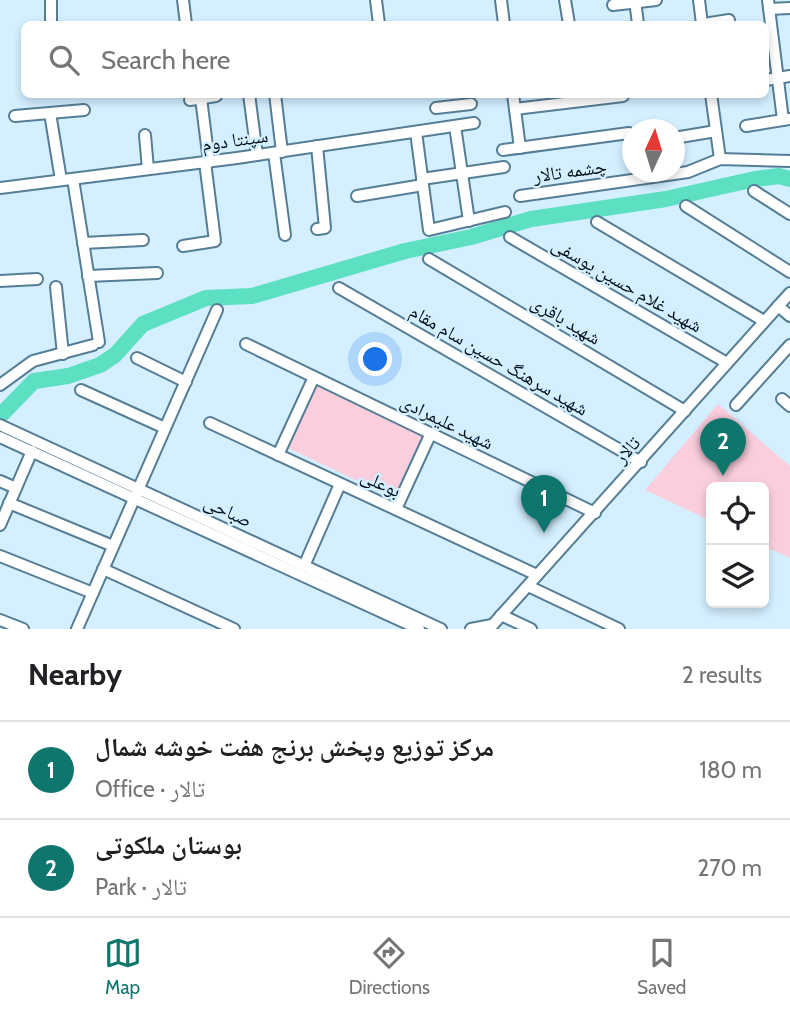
<!DOCTYPE html>
<meta charset="utf-8">
<style>
:root{--surface:#fff;--page:#f2f2f2;--text:#202124;--muted:#757577;--line:#e0e0e0;--accent:#0f766e}
body{margin:0;font-family:Cabin,"Noto Naskh Arabic",sans-serif;background:var(--page);color:var(--text)}
.controls{position:absolute;right:21px;bottom:21px;display:grid;overflow:hidden;border-radius:10px;box-shadow:0 4px 10px #0003}
.controls button{width:63px;height:63px;display:grid;place-items:center;padding:0;border:0;border-bottom:2px solid var(--line);background:var(--surface);color:var(--text);font:35px sans-serif}
.compass{position:absolute;left:622px;top:119px;width:63px;height:63px;border-radius:50%;background:var(--surface);box-shadow:0 4px 10px #0003;rotate:4deg}
.you{position:absolute;left:376px;top:360px;width:24px;height:24px;margin:-18px;border:5px solid #fff;border-radius:50%;background:#1a73e8;box-shadow:0 0 0 10px #1a73e833}
.badge{display:grid;place-items:center;width:46px;height:46px;border-radius:50%;background:var(--accent);color:#fff;font-size:23px;font-weight:700}
.pin{position:absolute;translate:-50% -58px;filter:drop-shadow(0 2px 4px #0008)}
.pin::after{content:'';position:absolute;top:37px;width:24px;height:21px;background:inherit;clip-path:polygon(0 0,100% 0,50% 100%)}
.list{margin:0;padding:0;list-style:none}
h2{display:flex;justify-content:space-between;align-items:center;height:91px;margin:0;padding:0 28px;font-size:30px}
h2 small{font-size:23px;font-weight:400;color:var(--muted)}
.list li{display:grid;grid-template-columns:46px 1fr auto;gap:21px;align-items:center;box-sizing:border-box;height:98px;padding:0 28px;border-top:2px solid var(--line)}
.list b{display:block;font-size:26px;white-space:nowrap}
.list p{margin:0;font-size:23px;white-space:nowrap;color:var(--muted)}
.list em{font-size:23px;font-style:normal;color:var(--muted)}
.icon{flex:none;width:38px;height:38px;fill:none;stroke:currentColor;stroke-width:2;stroke-linecap:round;stroke-linejoin:round}
.map{position:relative;flex:none;width:790px;height:629px;overflow:hidden}
.search{position:absolute;background:var(--surface);box-shadow:0 4px 10px #0003;left:21px;right:21px;top:21px;height:77px;display:flex;align-items:center;gap:18px;box-sizing:border-box;padding:0 24px;border-radius:10px;color:var(--muted);font-size:26px}
.sheet{height:287px;background:var(--surface)}
nav{display:flex;justify-content:space-around;align-items:center;box-sizing:border-box;height:98px;border-top:2px solid var(--line);background:var(--surface);font-size:19px;color:var(--muted)}
nav a{display:grid;justify-items:center;gap:4px}
nav .on{color:var(--accent)}
.map>svg:first-child{display:block}
.green{fill:#fbcede}
.lines{fill:none;stroke-linecap:round;stroke-linejoin:round}
.river{stroke:#5ddfc1;stroke-width:16}
.minor-casing{stroke:#557e96;stroke-width:14}
.minor{stroke:#fff;stroke-width:10}
.labels{text-anchor:middle;dominant-baseline:central;stroke-width:5;stroke-linejoin:round;paint-order:stroke}
.street-label{font-size:19px;fill:#02111a;stroke:#d4efff}
</style>
<div class="map">
<svg width="790" height="629" viewBox="0 0 790 629">
<rect width="100%" height="100%" fill="#d4efff"/>
<g class="green">
<path d="M316 385 425 437 394 498 288 448Z"/>
<path d="M718 404 790 466V558L764 546V487H711V521L645 490Z"/>
</g>
<g class="lines">
<path class="river" d="M2 414 34 381 68 376 100 365 115 355 143 324 206 298 252 296 405 251 471 237 531 219 666 199 755 179 779 176 790 179"/>
<g class="minor-casing">
<g id="minor">
<path d="M51 0V24"/>
<path d="M183 0 186 24"/>
<path d="M376 0 379 24"/>
<path d="M501 0 504 24"/>
<path d="M565 0 569 24"/>
<path d="M635 0 638 24"/>
<path d="M699 0 702 24"/>
<path d="M768 0 783 120"/>
<path d="M613 5 656 0"/>
<path d="M769 9 790 8"/>
<path d="M704 24 729 20"/>
<path d="M766 80 790 76"/>
<path d="M249 94 257 155"/>
<path d="M275 94 282 152"/>
<path d="M513 94 520 148"/>
<path d="M711 94 720 159"/>
<path d="M201 98 209 162"/>
<path d="M190 100 216 96"/>
<path d="M436 108 471 104"/>
<path d="M515 109 623 96"/>
<path d="M50 113 61 180"/>
<path d="M15 116 84 110"/>
<path d="M455 126 469 221"/>
<path d="M746 126 789 119"/>
<path d="M416 132 429 230 505 212"/>
<path d="M145 135 148 169"/>
<path d="M674 138 716 131"/>
<path d="M317 146 325 228 317 229"/>
<path d="M503 150 629 133"/>
<path d="M274 153 285 235"/>
<path d="M73 179 99 342"/>
<path d="M422 179 504 167"/>
<path d="M0 188 237 158 474 123"/>
<path d="M754 191 790 214"/>
<path d="M357 196 423 185"/>
<path d="M520 196 688 172 720 159 790 161"/>
<path d="M686 206 790 272"/>
<path d="M597 222 764 321"/>
<path d="M510 237 727 363"/>
<path d="M83 243 143 240"/>
<path d="M183 246 215 241 205 162"/>
<path d="M429 259 685 411"/>
<path d="M88 276 157 273"/>
<path d="M0 281 37 279"/>
<path d="M56 287 63 354"/>
<path d="M339 288 641 462"/>
<path d="M778 306 790 316"/>
<path d="M246 344 595 513"/>
<path d="M137 358 186 382"/>
<path d="M0 385 33 361 93 345"/>
<path d="M81 390 165 428"/>
<path d="M782 399 790 406"/>
<path d="M736 405 790 345"/>
<path d="M210 423 537 575"/>
<path d="M0 425 441 629"/>
<path d="M0 437 419 629"/>
<path d="M278 455 314 377"/>
<path d="M0 481 16 488"/>
<path d="M9 503 113 546"/>
<path d="M396 509 431 433"/>
<path d="M0 525 32 451"/>
<path d="M0 556 93 593"/>
<path d="M304 566 340 484"/>
<path d="M103 569 234 629"/>
<path d="M528 586 619 629"/>
<path d="M501 615 531 629"/>
<path d="M0 620 23 629"/>
<path d="M77 629 217 310"/>
<path d="M471 629 492 625"/>
<path d="M489 629 790 293"/>
</g>
</g>
<use href="#minor" class="minor"/>
</g>
<g class="labels">
<g class="street-label">
<text transform="translate(235 140) rotate(-8)">سپنتا دوم</text>
<text transform="translate(570 171) rotate(-8)">چشمه تالار</text>
<text transform="translate(627 285) rotate(30)">شهید غلام حسین یوسفی</text>
<text transform="translate(566 320) rotate(31)">شهید باقری</text>
<text transform="translate(499 360) rotate(30)">شهید سرهنگ حسین سام مقام</text>
<text transform="translate(447 422) rotate(26)">شهید علیمرادی</text>
<text transform="translate(627 450) rotate(-49)">تالار</text>
<text transform="translate(381 483) rotate(25)">بوعلی</text>
<text transform="translate(228 511) rotate(25)">صباحی</text>
</g>
</g>
</svg>
<div class="controls">
<button><svg class="icon" aria-label="locate" viewBox="0 0 24 24"><circle cx="12" cy="12" r="6"/><path d="M12 2v4M12 18v4M2 12h4M18 12h4"/></svg></button>
<button><svg class="icon" aria-label="layers" viewBox="0 0 24 24"><path d="M12 4l9 5-9 5-9-5zM3 14l9 5 9-5"/></svg></button>
</div>
<svg class="compass" viewBox="-18 -18 36 36"><path d="M0-13l5 13h-10z" fill="#e53935"/><path d="M0 13l5-13h-10z" fill="#757577"/></svg>
<div class="you"></div>
<div class="pin badge" style="left:544px;top:533px">1</div>
<div class="pin badge" style="left:723px;top:476px">2</div>
<div class="search"><svg class="icon" aria-label="search" viewBox="0 0 24 24"><circle cx="10" cy="10" r="6"/><path d="M15 15l6 6"/></svg>Search here</div>
</div>
<section class="sheet">
<h2>Nearby<small>2 results</small></h2>
<ul class="list">
<li><span class="badge">1</span><div><b>مرکز توزیع وپخش برنج هفت خوشه شمال</b><p>Office · تالار</p></div><em>180 m</em></li>
<li><span class="badge">2</span><div><b>بوستان ملکوتی</b><p>Park · تالار</p></div><em>270 m</em></li>
</ul>
</section>
<nav>
<a class="on"><svg class="icon" aria-label="map" viewBox="0 0 24 24"><path d="M3 6l6-2 6 2 6-2v14l-6 2-6-2-6 2zM9 4v14M15 6v14"/></svg>Map</a>
<a><svg class="icon" aria-label="directions" viewBox="0 0 24 24"><path d="M12 3l9 9-9 9-9-9zM9 14v-3h6M13 9l2 2-2 2"/></svg>Directions</a>
<a><svg class="icon" aria-label="saved" viewBox="0 0 24 24"><path d="M7 4h10v16l-5-4-5 4z"/></svg>Saved</a>
</nav>
